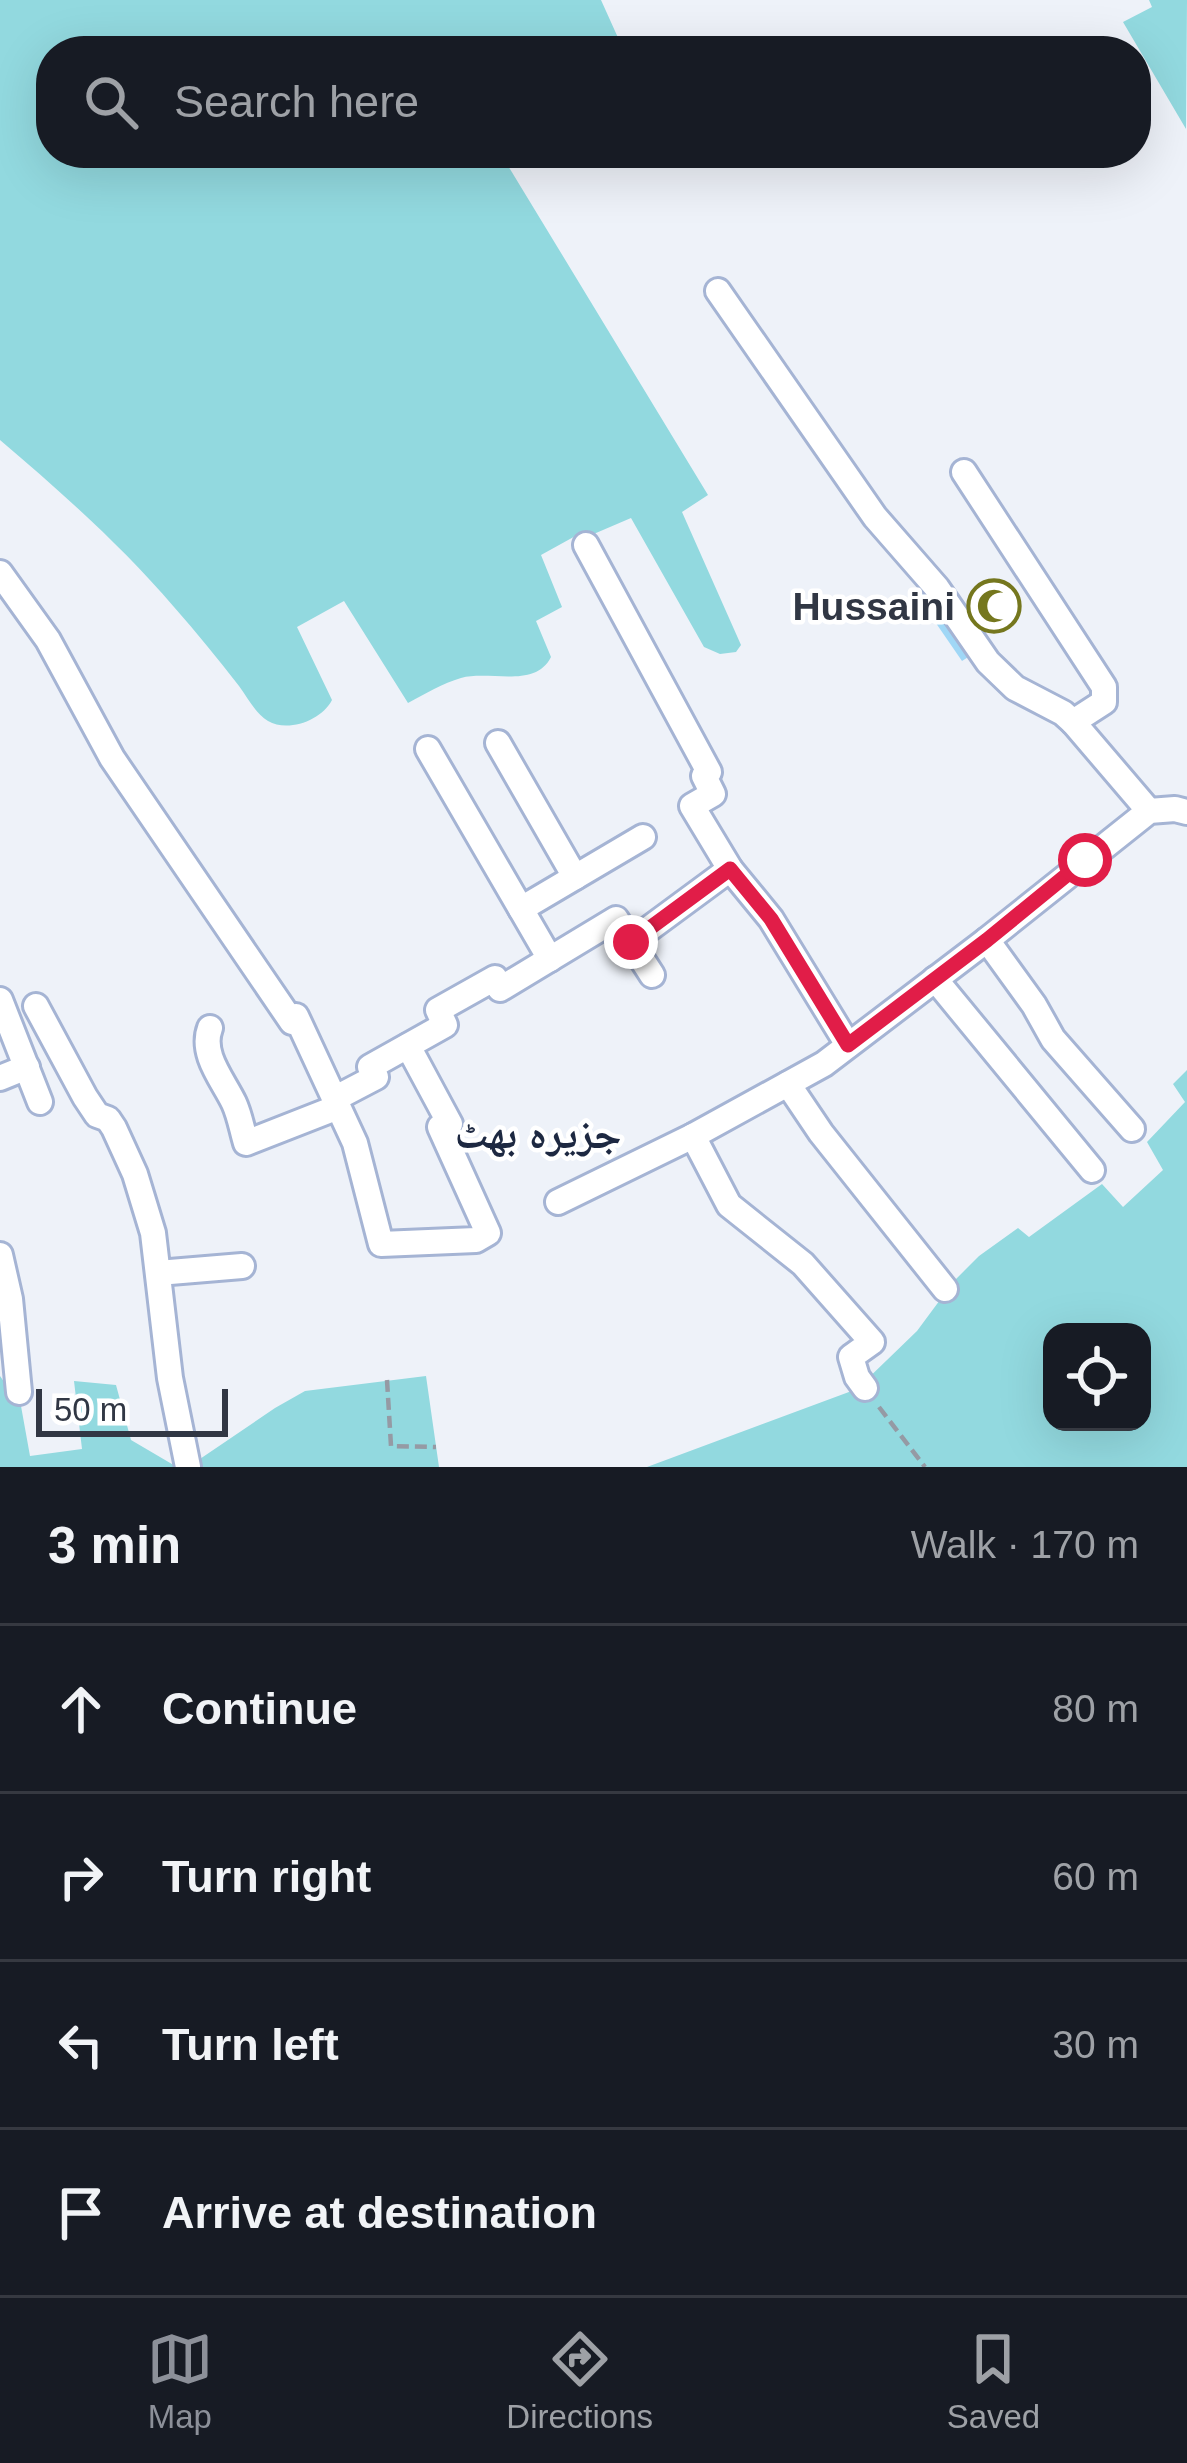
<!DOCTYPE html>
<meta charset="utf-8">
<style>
:root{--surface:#171b24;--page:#242831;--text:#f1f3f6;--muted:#9ea1a6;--line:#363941;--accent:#8c9099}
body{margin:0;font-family:Helvetica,"Noto Naskh Arabic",sans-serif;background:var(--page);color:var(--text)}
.controls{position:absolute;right:36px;bottom:36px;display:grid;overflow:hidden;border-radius:24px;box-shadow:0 12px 48px #0002}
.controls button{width:108px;height:108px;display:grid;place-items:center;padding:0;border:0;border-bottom:3px solid var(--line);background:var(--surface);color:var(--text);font:60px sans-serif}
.scale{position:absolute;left:36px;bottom:30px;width:192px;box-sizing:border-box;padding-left:12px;border:6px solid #313744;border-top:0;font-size:33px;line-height:42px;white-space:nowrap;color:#313744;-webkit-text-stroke:9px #fff;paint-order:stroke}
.stop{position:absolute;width:36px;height:36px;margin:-27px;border:9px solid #e11d48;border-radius:50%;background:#fff}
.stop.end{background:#e11d48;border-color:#fff;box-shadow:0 3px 12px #0008}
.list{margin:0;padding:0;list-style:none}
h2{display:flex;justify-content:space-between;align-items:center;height:156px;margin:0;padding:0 48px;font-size:51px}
h2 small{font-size:39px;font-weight:400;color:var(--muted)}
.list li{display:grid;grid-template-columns:78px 1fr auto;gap:36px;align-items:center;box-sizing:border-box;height:168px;padding:0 48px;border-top:3px solid var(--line)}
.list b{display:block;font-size:45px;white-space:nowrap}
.list em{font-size:39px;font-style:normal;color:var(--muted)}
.icon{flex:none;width:66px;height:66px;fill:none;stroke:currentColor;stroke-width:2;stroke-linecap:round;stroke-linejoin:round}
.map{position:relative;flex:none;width:1187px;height:1467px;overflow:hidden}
.search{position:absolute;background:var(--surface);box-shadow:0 12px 48px #0002;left:36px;right:36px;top:36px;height:132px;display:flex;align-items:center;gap:30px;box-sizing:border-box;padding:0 42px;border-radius:48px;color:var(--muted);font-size:45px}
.sheet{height:828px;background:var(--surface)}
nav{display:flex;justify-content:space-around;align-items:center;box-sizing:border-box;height:168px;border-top:3px solid var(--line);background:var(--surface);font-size:33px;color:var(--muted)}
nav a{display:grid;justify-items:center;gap:6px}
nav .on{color:var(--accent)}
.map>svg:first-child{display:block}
.water{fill:#92d9df;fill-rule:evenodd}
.building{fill:#a0d7f6}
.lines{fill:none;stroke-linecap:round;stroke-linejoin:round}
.minor-casing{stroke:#a5b4d4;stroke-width:30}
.path{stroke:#959aa4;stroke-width:4.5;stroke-dasharray:12 6;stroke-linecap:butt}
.minor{stroke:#fff;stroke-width:24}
.route{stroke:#e11d48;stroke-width:15}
.labels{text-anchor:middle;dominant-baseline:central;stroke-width:9;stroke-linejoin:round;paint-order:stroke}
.poi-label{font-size:39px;font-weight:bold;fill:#313744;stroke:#fff;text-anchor:end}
.neighbourhood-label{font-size:42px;font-weight:bold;fill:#1d2841;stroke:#fff}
</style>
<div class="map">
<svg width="1187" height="1467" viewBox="0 0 1187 1467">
<rect width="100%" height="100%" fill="#eef2f9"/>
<g class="water">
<path d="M0 0H601L624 51H51V153H506L507 164 708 495 682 512 741 645 736 652 720 654 704 647 631 518 582 539 579 534 541 555 562 607 536 621 551 657C535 689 490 670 461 678 443 683 425 694 408 703L344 601 297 627 332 700C322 720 288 733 268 721 255 713 248 698 239 686 218 659 196 632 174 607 121 545 61 492 0 440Z"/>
<path d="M1149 0H1187L1186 129 1123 22 1152 7Z"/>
<path d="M1187 1070V1467H647L857 1389 917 1331 954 1281 979 1256 1018 1228 1029 1237 1102 1184 1123 1207 1163 1170 1147 1142 1185 1102 1173 1084ZM1052 1332H1142V1422H1052Z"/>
<path d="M0 1376 21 1406 30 1456 82 1449 74 1381 116 1385 131 1440 177 1467H0Z"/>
<path d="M426 1376 439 1467H178L194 1463 275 1408 305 1391Z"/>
</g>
<path class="building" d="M932 587 976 652 962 661 918 597Z"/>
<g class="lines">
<g class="minor-casing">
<g id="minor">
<path d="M718 291 875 517 937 588 988 662 1015 688 1063 713 1073 722 1149 811"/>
<path d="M964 472 1104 687V702L1073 722"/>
<path d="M586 545 709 772 704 776 713 794 692 806 730 869 771 919 848 1045"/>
<path d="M0 573 48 640 112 758 292 1022 296 1016 355 1143 381 1244 476 1240 488 1233 440 1127 450 1124 408 1046"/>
<path d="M498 743 575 877"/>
<path d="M428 749 550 959"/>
<path d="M521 909 643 837"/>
<path d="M987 940 1034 1005 1053 1039 1132 1129"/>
<path d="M631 942 730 869"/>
<path d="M935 979 1092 1170"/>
<path d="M0 1000 40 1102"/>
<path d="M36 1006 85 1097 97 1115 108 1119 114 1128 135 1174 153 1233 170 1378 188 1467"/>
<path d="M210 1028C200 1054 223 1080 234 1103 240 1116 242 1130 246 1143L338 1107"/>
<path d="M0 1078 27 1067"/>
<path d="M788 1084 821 1133 945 1289"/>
<path d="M334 1099 376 1077 370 1067 445 1025 438 1010 495 978 500 989 616 919 652 975"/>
<path d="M693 1136 729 1205 803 1264 872 1342 851 1357 857 1377 865 1388"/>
<path d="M558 1202 693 1136 824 1064 987 940 1149 811 1175 809 1187 812"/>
<path d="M0 1255 10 1299 19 1392"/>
<path d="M158 1273 242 1266"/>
</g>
</g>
<g class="path">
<path d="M387 1380 391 1446 436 1447"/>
<path d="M879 1407 925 1467"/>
</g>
<use href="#minor" class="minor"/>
</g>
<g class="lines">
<path class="route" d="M631 942 730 869 771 919 848 1045 987 940 1085 860"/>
</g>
<defs>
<g id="mosque-ring" transform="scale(2.7)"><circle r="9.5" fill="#fff" stroke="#75771e" stroke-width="1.5"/><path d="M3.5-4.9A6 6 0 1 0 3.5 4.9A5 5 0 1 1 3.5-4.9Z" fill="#75771e"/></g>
</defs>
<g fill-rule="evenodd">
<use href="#mosque-ring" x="994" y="606"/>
</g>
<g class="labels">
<g class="poi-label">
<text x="955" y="606">Hussaini</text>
</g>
<g class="neighbourhood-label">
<text x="538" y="1133">جزیرہ بھٹ</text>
</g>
</g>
</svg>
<div class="controls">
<button><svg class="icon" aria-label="locate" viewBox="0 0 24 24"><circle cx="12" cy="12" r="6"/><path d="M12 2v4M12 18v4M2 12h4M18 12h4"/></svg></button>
</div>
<div class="scale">50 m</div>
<div class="stop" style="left:1085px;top:860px"></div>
<div class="stop end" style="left:631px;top:942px"></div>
<div class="search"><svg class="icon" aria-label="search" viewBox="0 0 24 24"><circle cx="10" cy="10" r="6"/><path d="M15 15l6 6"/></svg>Search here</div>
</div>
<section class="sheet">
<h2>3 min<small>Walk · 170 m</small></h2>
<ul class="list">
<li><svg class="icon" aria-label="ahead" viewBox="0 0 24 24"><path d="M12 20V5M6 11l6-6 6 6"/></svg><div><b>Continue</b></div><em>80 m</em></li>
<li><svg class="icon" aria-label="right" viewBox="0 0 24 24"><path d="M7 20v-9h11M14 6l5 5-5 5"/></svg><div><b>Turn right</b></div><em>60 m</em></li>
<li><svg class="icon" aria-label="left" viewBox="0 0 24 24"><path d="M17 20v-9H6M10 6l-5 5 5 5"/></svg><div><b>Turn left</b></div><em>30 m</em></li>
<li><svg class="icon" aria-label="arrive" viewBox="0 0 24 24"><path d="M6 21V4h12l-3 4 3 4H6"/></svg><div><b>Arrive at destination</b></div></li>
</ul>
</section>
<nav>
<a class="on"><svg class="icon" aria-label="map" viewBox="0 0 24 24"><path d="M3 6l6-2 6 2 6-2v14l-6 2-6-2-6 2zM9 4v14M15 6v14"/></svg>Map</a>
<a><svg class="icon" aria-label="directions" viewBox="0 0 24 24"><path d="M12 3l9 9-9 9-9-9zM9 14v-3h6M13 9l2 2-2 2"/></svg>Directions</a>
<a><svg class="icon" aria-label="saved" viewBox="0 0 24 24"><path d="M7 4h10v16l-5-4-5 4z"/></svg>Saved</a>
</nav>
